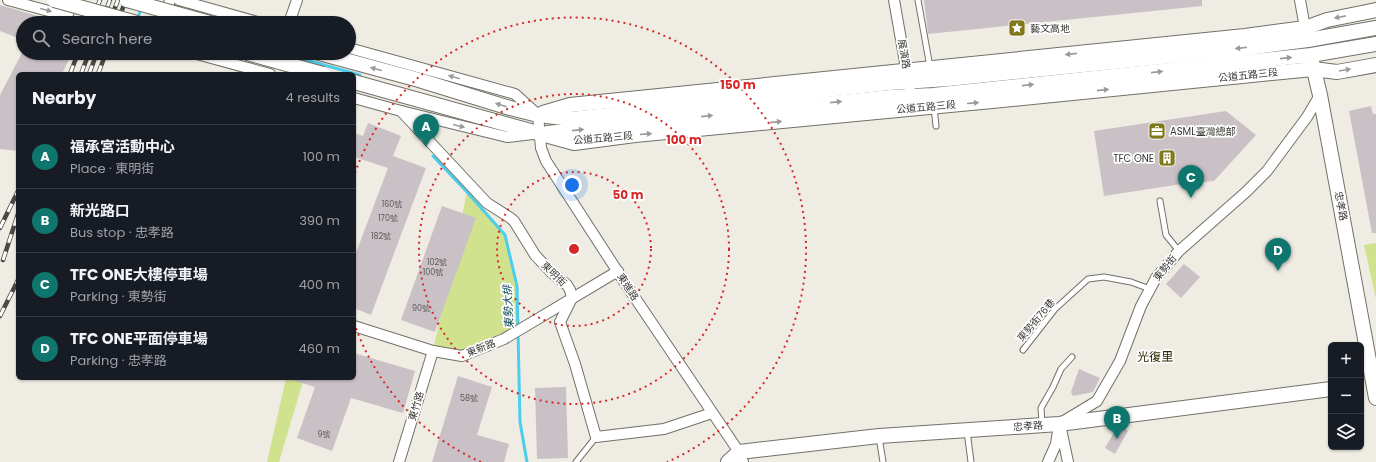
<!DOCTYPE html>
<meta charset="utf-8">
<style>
:root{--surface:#171b24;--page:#242831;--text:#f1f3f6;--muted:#9ea1a6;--line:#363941;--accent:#0f766e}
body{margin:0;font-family:Poppins,"Noto Sans TC",sans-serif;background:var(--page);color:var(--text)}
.controls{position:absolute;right:12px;bottom:12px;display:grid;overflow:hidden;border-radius:6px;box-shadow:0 1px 3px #0004}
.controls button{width:36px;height:36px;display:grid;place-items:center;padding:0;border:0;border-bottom:1px solid var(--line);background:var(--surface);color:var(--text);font:20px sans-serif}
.you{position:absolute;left:572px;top:185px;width:14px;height:14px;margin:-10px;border:3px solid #fff;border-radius:50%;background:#1a73e8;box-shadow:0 0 0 6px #1a73e833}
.badge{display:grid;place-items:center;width:26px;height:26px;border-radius:50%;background:var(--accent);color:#fff;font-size:13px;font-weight:700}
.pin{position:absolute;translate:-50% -33px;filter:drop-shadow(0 1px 2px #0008)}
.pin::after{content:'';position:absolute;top:21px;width:14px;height:12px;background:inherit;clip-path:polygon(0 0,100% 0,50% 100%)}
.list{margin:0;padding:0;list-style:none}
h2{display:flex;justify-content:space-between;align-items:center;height:52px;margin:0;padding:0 16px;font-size:17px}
h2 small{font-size:13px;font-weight:400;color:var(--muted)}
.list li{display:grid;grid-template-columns:26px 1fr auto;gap:12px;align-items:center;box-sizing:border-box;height:64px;padding:0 16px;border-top:1px solid var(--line)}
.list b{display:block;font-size:15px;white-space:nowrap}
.list p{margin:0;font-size:13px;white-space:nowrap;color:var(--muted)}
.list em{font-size:13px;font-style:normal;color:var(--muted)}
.icon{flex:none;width:22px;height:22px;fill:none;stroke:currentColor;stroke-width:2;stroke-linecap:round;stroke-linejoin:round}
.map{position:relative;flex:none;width:1376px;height:462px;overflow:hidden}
.search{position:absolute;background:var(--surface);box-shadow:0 1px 3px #0004;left:16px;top:16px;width:340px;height:44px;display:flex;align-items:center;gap:10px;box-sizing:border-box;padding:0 14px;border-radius:22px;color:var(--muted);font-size:15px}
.panel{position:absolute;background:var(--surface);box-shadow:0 1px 3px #0004;left:16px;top:72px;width:340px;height:308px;border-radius:6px}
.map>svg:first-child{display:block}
.green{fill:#d0e28e}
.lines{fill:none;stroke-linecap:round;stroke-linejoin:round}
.stream{stroke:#4bceeb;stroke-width:3}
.building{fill:#cac1c6}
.lane-casing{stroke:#727068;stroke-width:7}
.street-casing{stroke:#727068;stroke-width:12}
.secondary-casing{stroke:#727068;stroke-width:16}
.lane{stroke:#fff;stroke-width:5}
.street{stroke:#fff;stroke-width:10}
.secondary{stroke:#fff;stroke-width:14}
.rail-casing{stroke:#494844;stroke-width:4.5}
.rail{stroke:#fff;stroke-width:3;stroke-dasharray:9;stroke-linecap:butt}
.secondary-bridge-casing{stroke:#727068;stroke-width:16;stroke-linecap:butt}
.secondary-bridge{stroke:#fff;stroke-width:14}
.oneway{fill:#9b9a98}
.ring{fill:none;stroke:#d62828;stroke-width:2;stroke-dasharray:2 4}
.labels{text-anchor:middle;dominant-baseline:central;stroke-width:3.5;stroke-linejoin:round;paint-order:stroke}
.number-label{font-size:8px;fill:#5c5957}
.poi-label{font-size:10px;fill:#373632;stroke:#fff;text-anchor:start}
.street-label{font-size:10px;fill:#373632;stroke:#fff}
.water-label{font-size:11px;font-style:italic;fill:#104955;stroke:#fff}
.quarter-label{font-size:12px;fill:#2e2a00;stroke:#fff}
.centre{fill:#d62828;stroke:#fff;stroke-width:2}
.ring-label{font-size:12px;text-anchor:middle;font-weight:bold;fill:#d62828;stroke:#fff;stroke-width:3.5;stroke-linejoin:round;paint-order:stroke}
</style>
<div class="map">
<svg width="1376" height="462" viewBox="0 0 1376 462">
<rect width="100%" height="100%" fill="#efece3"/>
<g class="green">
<path d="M173 3 245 23H186L170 18Z"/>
<path d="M467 192 505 235 517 286 518 330 462 356 433 351Z"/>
<path d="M1376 243V299L1364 245Z"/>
<path d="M286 378H304L279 462H267Z"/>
</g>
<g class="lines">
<g class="stream">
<path d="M139 15 141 8"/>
<path d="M288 55 360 75"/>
<path d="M433 156 467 192 505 235 517 286 520 422 527 462"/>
</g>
</g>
<g class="building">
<path d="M924 0H1202V6L928 34Z"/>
<path d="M0 5 55 21 54 23H23V40L0 31Z"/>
<path d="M22 53H72L62 74H18V151L0 149V95Z"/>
<path d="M1371 106 1373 114H1376V233H1372L1349 111Z"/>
<path d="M1226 111 1256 135 1214 181 1175 185 1104 196 1094 131Z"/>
<path d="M368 123 401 136 393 156 426 168 371 315 354 308V258L388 168 354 157V133L363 136Z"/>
<path d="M442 206 476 218 435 332 401 320Z"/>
<path d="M1184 264 1200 277 1181 298 1166 284Z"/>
<path d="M354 353 415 371 403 413 351 398 332 451 297 438 315 387 292 380V378H354Z"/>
<path d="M1079 369 1100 378 1093 392 1073 396 1071 392Z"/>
<path d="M458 376 492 387 477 435 509 444 504 462H432Z"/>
<path d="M566 387 568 458 537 459 535 388Z"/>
<path d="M1118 425 1128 431 1115 454 1105 448Z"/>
</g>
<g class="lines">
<g class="lane-casing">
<g id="lane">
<path d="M918 0 930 67"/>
<path d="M934 107 936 126"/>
<path d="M1160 201 1166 235 1179 251"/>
<path d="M1023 350 1055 309 1088 279 1104 277 1131 282 1150 289"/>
<path d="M1042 424 1041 408 1053 387 1061 369 1072 357"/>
<path d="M967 431 971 462"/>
<path d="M879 437 883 462"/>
<path d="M576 462 596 437"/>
</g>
</g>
<g class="street-casing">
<g id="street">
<path d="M8 0 67 16 74 0"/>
<path d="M179 0 261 23"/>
<path d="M894 0 912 102"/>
<path d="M1300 0 1305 28"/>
<path d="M163 23 170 0"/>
<path d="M289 23 297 0"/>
<path d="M349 48 515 94 538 115 541 148 546 161 627 286 739 452 743 462"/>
<path d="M193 53 270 74"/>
<path d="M354 98 401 111 507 137 533 134"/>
<path d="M401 111 487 203 509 217 514 221 535 255 551 272 567 285 570 290 572 298 560 322 575 364 596 437 664 429 712 413"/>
<path d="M354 326 433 351 462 356 504 339 618 271"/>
<path d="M1061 429 1068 462"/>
<path d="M399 462 433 351"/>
<path d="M1048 462 1056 444 1059 424 1097 401 1120 361 1141 306 1156 278 1179 251 1246 192 1267 171 1307 117 1320 95"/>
</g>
</g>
<g class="secondary-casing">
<g id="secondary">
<path d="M319 53 419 80 510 108 538 115 572 119 889 83 948 79 1240 49 1308 40 1376 28"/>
<path d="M1312 62 1320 95 1376 398"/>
<path d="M354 82 574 143 635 135 992 101 1252 75 1313 69 1337 72 1376 65"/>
<path d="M543 113 570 105 1245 36 1305 28 1327 20 1376 10"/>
<path d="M547 133 891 97 933 95 1311 55 1376 44"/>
<path d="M728 462 739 452 879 436 1059 424 1331 389"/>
</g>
</g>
<use href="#lane" class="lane"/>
<use href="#street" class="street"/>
<use href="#secondary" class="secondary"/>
<g class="rail-casing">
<g id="rail">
<path d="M91 23 100 0"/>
<path d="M101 23 110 0"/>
<path d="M109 23 118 0"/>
<path d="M117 23 126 0"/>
<path d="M70 74 78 53"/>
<path d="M81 74 89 53"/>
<path d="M89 74 97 53"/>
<path d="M98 74 106 53"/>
<path d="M0 228 18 191"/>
<path d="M3 260 18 214"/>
<path d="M0 316 18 280"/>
</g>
</g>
<use href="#rail" class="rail"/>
<g class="secondary-bridge-casing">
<g id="secondary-bridge">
<path d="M54 0 137 23"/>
<path d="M127 0 210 23"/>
<path d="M247 53 323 74"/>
</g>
</g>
<use href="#secondary-bridge" class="secondary-bridge"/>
</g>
<defs><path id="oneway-solid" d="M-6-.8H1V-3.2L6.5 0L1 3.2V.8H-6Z"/></defs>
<g class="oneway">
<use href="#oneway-solid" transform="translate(46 10) rotate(15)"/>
<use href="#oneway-solid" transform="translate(1340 17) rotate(169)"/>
<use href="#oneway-solid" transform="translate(1241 48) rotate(173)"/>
<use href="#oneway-solid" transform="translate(1071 54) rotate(174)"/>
<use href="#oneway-solid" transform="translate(1286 58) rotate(-6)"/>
<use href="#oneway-solid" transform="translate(376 69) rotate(-165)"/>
<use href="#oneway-solid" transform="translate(1345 70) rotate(-10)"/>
<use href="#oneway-solid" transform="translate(1157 72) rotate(-6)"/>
<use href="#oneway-solid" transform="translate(454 77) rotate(-164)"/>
<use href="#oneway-solid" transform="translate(1028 85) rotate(-6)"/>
<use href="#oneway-solid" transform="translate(1103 90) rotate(-6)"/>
<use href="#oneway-solid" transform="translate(836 102) rotate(-6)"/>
<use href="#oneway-solid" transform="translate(973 103) rotate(-5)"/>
<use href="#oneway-solid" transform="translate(501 105) rotate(-163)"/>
<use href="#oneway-solid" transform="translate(707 116) rotate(-6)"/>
<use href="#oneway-solid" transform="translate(776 122) rotate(-6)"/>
<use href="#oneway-solid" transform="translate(459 126) rotate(14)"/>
<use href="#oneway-solid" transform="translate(578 130) rotate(-6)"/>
<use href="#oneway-solid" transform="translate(646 134) rotate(-5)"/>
</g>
<g class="ring">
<circle cx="574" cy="249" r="77"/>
<circle cx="574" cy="249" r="155"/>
<path d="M481 462A232 232 0 0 1 355 325M355 173A232 232 0 1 1 667 462"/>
</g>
<defs>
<g id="sight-square" transform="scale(0.9)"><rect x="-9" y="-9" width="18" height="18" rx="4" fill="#81781c" stroke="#fff"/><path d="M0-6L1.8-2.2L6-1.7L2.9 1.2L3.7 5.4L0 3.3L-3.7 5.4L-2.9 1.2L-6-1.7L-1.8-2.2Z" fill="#fff"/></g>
<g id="office-square" transform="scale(0.9)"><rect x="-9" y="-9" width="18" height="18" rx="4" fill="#81781c" stroke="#fff"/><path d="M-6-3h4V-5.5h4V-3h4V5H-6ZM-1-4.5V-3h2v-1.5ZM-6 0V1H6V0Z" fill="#fff"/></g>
<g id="building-square" transform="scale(0.9)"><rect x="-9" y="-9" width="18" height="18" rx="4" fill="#81781c" stroke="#fff"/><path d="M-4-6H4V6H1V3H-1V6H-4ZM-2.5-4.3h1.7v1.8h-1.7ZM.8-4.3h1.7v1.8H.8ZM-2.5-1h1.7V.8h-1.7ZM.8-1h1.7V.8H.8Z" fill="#fff"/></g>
</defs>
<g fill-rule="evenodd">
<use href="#sight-square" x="1017" y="28"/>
<use href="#office-square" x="1157" y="131"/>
<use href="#building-square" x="1167" y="158"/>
</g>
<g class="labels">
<g class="number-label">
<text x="392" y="204">160號</text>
<text x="388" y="218">170號</text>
<text x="381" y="236">182號</text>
<text x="437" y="262">102號</text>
<text x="433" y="272">100號</text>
<text x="421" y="308">90號</text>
<text x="469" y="398">58號</text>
<text x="324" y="434">9號</text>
</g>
<g class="poi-label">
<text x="1030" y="28">藝文高地</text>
<text x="1170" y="131">ASML臺灣總部</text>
<text x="1154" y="158" text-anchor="end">TFC ONE</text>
</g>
<g class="street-label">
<text transform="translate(904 54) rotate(80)">展演路</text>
<text transform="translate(1248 75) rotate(-6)">公道五路三段</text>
<text transform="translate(926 107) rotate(-5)">公道五路三段</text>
<text transform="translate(603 138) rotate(-5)">公道五路三段</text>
<text transform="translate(1341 206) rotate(79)">忠孝路</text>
<text transform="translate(1165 268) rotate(-51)">東勢街</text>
<text transform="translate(554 274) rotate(44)">東明街</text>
<text transform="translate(628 287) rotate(57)">東進路</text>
<text transform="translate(1036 320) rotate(-50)">東勢街76巷</text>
<text transform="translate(481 348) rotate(-21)">東新路</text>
<text transform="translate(416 406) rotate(-73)">東竹路</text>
<text transform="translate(1028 426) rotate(-4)">忠孝路</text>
</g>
<g class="water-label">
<text transform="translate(508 307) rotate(-93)">東勢大排</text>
</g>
<g class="quarter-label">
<text x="1155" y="356">光復里</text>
</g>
</g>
<circle cx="574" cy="249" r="6" class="centre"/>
<g class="ring-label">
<text x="738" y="89">150 m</text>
<text x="684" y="144">100 m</text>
<text x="628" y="199">50 m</text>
</g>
</svg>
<div class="controls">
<button>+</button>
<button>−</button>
<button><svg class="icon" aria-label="layers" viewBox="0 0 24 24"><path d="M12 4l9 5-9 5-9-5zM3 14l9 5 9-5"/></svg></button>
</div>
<div class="you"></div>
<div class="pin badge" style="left:426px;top:147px">A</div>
<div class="pin badge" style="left:1117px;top:439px">B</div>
<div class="pin badge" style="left:1191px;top:198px">C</div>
<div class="pin badge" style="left:1278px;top:271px">D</div>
<div class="search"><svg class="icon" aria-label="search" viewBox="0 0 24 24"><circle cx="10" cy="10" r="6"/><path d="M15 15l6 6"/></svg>Search here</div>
<section class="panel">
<h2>Nearby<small>4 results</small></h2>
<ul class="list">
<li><span class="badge">A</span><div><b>福承宮活動中心</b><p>Place · 東明街</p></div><em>100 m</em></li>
<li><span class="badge">B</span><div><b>新光路口</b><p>Bus stop · 忠孝路</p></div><em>390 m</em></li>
<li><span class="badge">C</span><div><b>TFC ONE大樓停車場</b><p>Parking · 東勢街</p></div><em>400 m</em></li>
<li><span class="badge">D</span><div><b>TFC ONE平面停車場</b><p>Parking · 忠孝路</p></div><em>460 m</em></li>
</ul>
</section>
</div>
